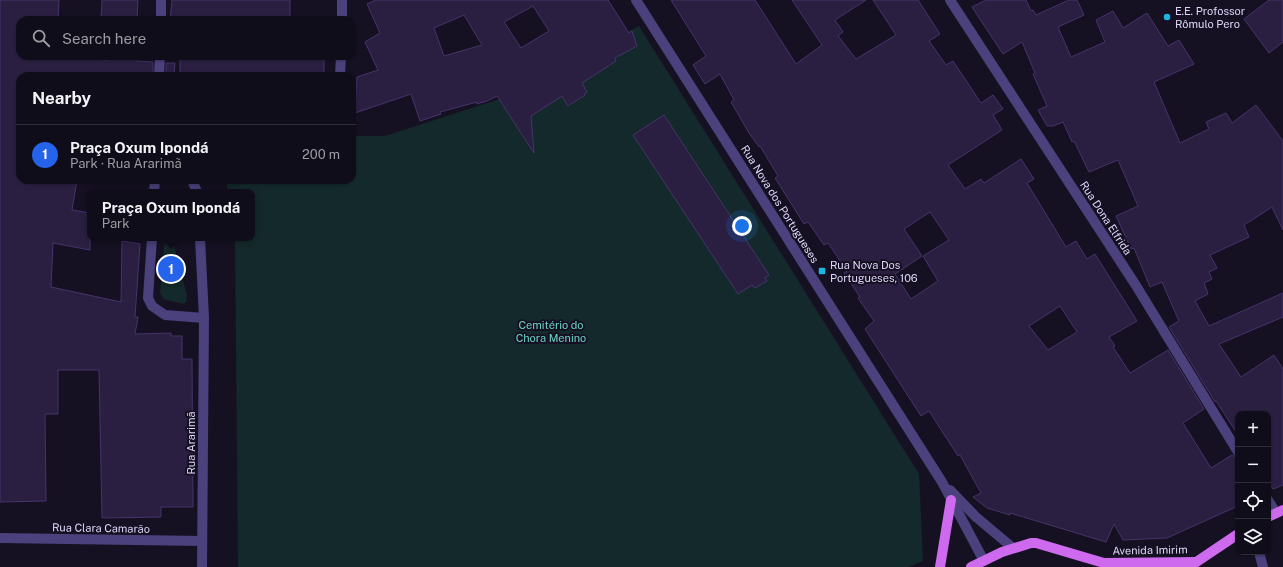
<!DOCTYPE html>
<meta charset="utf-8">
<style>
:root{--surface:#100d1a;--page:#191623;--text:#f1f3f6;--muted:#9c9ca2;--line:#302d39;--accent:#2563eb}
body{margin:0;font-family:"Public Sans",sans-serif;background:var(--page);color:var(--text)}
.controls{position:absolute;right:12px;bottom:12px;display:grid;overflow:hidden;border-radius:8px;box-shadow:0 1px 3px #0004}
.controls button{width:36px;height:36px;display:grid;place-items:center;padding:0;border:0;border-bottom:1px solid var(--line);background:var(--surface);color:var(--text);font:20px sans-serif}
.you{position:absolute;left:742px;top:226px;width:14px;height:14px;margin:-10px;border:3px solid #fff;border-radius:50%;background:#1a73e8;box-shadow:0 0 0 6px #1a73e833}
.badge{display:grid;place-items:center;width:26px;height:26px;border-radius:50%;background:var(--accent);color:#fff;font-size:13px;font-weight:700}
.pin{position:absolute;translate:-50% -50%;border:2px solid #fff;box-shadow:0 1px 4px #0006}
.popup{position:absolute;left:87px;top:189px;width:168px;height:52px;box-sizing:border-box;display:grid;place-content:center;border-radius:8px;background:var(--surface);filter:drop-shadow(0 1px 3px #0005);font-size:13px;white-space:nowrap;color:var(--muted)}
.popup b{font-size:15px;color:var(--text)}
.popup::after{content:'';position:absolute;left:50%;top:100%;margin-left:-8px;border:8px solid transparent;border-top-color:var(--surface)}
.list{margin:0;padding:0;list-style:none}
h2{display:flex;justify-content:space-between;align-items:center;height:52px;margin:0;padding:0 16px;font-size:17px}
h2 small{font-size:13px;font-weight:400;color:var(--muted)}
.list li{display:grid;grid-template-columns:26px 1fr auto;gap:12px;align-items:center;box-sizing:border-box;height:60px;padding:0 16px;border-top:1px solid var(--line)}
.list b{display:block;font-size:15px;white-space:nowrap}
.list p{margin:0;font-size:13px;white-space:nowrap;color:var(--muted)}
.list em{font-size:13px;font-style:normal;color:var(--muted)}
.icon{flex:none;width:22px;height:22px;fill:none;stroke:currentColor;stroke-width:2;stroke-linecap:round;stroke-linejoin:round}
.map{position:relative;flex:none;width:1283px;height:567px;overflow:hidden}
.search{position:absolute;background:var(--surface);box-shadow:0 1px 3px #0004;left:16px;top:16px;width:340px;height:44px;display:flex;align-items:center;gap:10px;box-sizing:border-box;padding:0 14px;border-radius:12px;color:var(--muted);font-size:15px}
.panel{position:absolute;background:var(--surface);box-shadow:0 1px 3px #0004;left:16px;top:72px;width:340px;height:112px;border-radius:12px}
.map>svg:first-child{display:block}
.green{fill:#14292b}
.building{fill:#2a1f41;stroke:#45346a;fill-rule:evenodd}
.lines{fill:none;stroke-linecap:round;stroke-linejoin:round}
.minor{stroke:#4b417c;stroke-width:10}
.major{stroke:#cd6aee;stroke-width:10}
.poi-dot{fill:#1bb5e2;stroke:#161122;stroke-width:1.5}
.labels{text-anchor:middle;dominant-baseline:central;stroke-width:4;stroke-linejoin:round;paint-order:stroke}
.poi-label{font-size:11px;fill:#dfd6fa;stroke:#161122;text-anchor:start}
.street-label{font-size:11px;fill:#dfd6fa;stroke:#161122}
.park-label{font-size:11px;fill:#6bd2c5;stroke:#161122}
</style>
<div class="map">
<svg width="1283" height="567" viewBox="0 0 1283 567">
<rect width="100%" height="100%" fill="#161122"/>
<g class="green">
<path d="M639 26 919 474 923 561 908 567H238L235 238H252V192H228L226 180H352V136H385L506 97Z"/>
<path d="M170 241 172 242 174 245 187 296 186 302 183 304 163 299 160 293 164 245 166 242Z"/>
</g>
<g class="building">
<path d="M0 0H59L58 20H20V56L109 60V56H136V61L153 62V76H20V180H77L72 210 90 213V250L53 243 51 287 121 302 122 241 140 244 135 317H138L135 334 171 333V336H182V359H192L193 507H161V517L102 518 99 370H58V414H45L46 501 0 502Z"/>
<path d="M102 0H138L137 20H101Z"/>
<path d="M172 0H290V20H170Z"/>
<path d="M376 0H608L629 33 632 31 637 46 615 58 616 61 582 83 587 92 584 94 585 95 568 106 562 96 531 116 534 153 497 96 487 101 477 104V102L440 112 441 114 420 121 411 94 355 113 357 77 378 70 365 42 380 33 367 4ZM533 6 549 31 521 48 504 22ZM464 15 482 45 444 56 434 28Z"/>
<path d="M671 0H755L796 64 822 45 792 0H866L835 20 843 32 838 36 856 59 896 35 873 0H918L940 34 929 41 946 65 953 61 981 103 993 95 1003 109 993 115 1002 130 948 165 965 189 981 179 984 183 1021 159 1034 179 1027 183 1066 247 1076 241 1087 259 1095 254 1137 321 1109 337 1115 346 1113 347 1130 373 1168 350 1204 409 1183 423 1211 468 1232 455 1235 457 1238 458V506L1167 538 1123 540 1114 524 1106 542 1010 513V515L987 508 973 497 981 493 960 455 958 456 929 411 921 416 865 329 874 321 858 298 860 297 844 273 847 271 828 243 824 245 808 222 804 224 775 178 778 176 760 146 759 147 749 133 731 102 734 100 720 74 705 84 693 65 706 56ZM930 212 949 240 923 256 938 281 911 299 895 274 922 256 904 229ZM1060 306 1077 332 1048 350 1029 326Z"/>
<path d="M986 0H1026L1031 11 1033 10 1036 15 1069 0H1077L1084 15 1058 27 1071 57 1105 42 1096 20 1113 11 1123 28 1147 13 1168 46 1179 40 1194 64 1154 82 1180 143 1209 129 1206 122 1226 113 1232 123 1256 105 1283 141V230L1272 207 1244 225 1249 237 1210 255 1217 268 1209 272 1212 279 1204 283 1208 294 1195 301 1209 326 1283 293V317L1219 344 1241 377 1274 355 1283 369V485L1273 489 1268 482V414H1238V435L1216 401 1215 402 1169 327 1179 321 1162 282 1150 287 1134 248 1131 249 1116 216 1138 206 1118 160 1089 172 1074 141 1072 142 1063 122 1053 126H1047L1038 110 1047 106 1033 74 1035 73 1022 42 1003 54 972 7Z"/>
<path d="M1269 0H1283V42L1269 53 1244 19Z"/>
<path d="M180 56 203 58V56H324V76H180Z"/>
<path d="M166 63H175L174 76H166Z"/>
<path d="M664 115 769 275 765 278 767 281 755 288 752 285 738 294 633 135Z"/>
</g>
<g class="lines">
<g class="minor">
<path d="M636 0 942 482 984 561"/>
<path d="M950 0 1135 284 1238 452"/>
<path d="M161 20V0"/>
<path d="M342 20V0"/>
<path d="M159 76 160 56"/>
<path d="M340 76 341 56"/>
<path d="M192 180 197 192"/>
<path d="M154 192 155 180"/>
<path d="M152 238 148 298 152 306 165 315 204 318"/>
<path d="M200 238 204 318 202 567"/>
<path d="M950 490 976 517 1013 548"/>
<path d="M1268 500 1276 513"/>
<path d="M0 538 202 541"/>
<path d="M1259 552 1263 567"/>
</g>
<g class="major">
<path d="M1268 517 1283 510"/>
<path d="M1192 565 1238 534"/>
<path d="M940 567 951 500"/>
<path d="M971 567 1002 552 1031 543H1036L1104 563 1196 562"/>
</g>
</g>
<g class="poi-dot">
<circle cx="1167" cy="17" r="4"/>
<rect x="818" y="267" width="8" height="8" rx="2"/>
</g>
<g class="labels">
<g class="poi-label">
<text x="1175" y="11">E.E. Profossor<tspan x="1175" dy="13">Rômulo Pero</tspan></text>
<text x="830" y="265">Rua Nova Dos<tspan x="830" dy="13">Portugueses, 106</tspan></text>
</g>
<g class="street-label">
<text transform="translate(780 204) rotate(58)">Rua Nova dos Portugueses</text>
<text transform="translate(1106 218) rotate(57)">Rua Dona Elfrida</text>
<text transform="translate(191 443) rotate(-90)">Rua Ararimã</text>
<text transform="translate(101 528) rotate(1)">Rua Clara Camarão</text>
<text transform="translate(1150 550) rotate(-1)">Avenida Imirim</text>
</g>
<g class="park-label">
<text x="551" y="325">Cemitério do<tspan x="551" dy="13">Chora Menino</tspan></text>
</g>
</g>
</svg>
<div class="controls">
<button>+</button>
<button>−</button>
<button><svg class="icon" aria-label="locate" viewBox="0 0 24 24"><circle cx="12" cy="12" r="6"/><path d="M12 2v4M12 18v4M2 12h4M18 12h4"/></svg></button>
<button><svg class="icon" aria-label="layers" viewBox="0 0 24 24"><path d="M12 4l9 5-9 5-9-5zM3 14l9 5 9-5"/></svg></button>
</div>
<div class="you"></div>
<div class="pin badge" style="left:171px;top:269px">1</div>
<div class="popup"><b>Praça Oxum Ipondá</b>Park</div>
<div class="search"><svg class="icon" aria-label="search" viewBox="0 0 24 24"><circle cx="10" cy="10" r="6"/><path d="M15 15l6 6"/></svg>Search here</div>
<section class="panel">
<h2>Nearby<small></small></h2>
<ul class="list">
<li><span class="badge">1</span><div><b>Praça Oxum Ipondá</b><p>Park · Rua Ararimã</p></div><em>200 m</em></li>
</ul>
</section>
</div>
